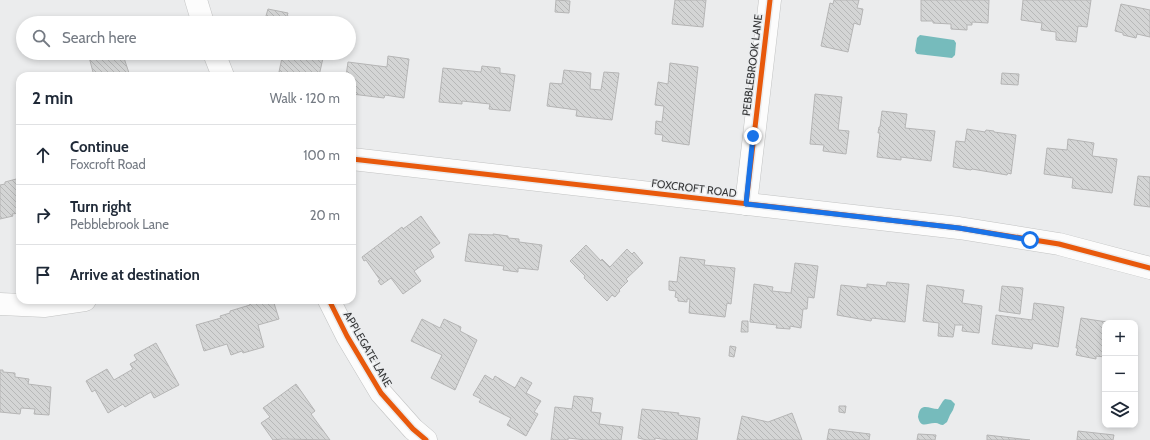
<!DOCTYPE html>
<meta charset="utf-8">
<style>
:root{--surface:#fff;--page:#f6f6f7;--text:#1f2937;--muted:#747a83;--line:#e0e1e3}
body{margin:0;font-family:Cabin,sans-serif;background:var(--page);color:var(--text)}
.controls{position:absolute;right:12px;bottom:12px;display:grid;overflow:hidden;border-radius:8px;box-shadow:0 2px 6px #0003}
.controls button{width:36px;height:36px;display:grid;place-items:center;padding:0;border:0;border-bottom:1px solid var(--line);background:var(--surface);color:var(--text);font:20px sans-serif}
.stop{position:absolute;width:12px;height:12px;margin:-9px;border:3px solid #1a73e8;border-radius:50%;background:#fff}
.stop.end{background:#1a73e8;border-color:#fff;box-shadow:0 1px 4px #0008}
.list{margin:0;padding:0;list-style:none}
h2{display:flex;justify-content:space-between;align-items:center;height:52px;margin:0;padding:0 16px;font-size:17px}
h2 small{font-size:13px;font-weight:400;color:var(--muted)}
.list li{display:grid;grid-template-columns:26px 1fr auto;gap:12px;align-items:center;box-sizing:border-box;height:60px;padding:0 16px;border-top:1px solid var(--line)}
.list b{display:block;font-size:15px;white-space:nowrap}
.list p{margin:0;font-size:13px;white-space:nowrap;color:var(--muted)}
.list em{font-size:13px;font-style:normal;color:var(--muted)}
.icon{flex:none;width:22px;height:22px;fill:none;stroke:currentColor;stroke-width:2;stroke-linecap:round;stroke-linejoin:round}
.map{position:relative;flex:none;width:1150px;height:440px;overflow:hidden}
.search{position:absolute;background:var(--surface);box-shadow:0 2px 6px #0003;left:16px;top:16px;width:340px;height:44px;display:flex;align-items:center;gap:10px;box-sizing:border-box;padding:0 14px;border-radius:22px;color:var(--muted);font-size:15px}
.panel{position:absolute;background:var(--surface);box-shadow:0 2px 6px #0003;left:16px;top:72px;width:340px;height:232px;border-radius:12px}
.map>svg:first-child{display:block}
.water{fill:#76bbbc}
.building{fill:url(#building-back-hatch);stroke:#b5b5b5}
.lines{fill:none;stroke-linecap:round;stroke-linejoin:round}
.minor-casing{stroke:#c2c3c3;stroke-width:23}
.minor{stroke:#fcfcfc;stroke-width:22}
.cycleway-casing{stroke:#eaecee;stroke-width:8}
.cycleway{stroke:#e8590c;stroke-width:5}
.route{stroke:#1a73e8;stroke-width:5}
.labels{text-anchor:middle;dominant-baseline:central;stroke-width:3;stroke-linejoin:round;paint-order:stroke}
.street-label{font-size:11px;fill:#38393a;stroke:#eaecee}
</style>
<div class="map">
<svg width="1150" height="440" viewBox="0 0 1150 440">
<defs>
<pattern id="building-back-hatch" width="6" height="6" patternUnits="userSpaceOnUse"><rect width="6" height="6" fill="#d4d5d5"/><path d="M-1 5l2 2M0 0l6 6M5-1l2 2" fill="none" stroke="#b7b8b8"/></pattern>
</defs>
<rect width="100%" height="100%" fill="#ebeced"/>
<g class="water">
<path d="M920 35 954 40 956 43 955 55 952 58 917 54 915 51 917 38Z"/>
<path d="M945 399 951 400 955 404 953 410 950 415 947 422 943 425C940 425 938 423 936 423 928 422 921 430 918 417 920 401 929 409 938 409L943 401Z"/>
</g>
<g class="building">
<path d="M556 0 570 1 569 13 555 12Z"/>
<path d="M675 0H706L703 27 672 24Z"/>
<path d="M834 0H859L857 8 863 9 860 25 854 23 848 52 821 46 830 3 833 4Z"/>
<path d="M921 0H989L988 23 972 22V25H967V30L951 29V24L933 23V21H921Z"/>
<path d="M1023 0H1091L1087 27 1078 26 1076 42 1056 40V32L1041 30 1042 23 1021 20Z"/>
<path d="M1121 4 1150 10V37L1137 34 1136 38 1123 35V33L1115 31Z"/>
<path d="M268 9 288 13 287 16 319 23H264Z"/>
<path d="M88 53H130L123 55 130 76H93H94Z"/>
<path d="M283 53H322L321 57 323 58 319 76H298L279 72Z"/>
<path d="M388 56 409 59 404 98 385 95 384 98 352 94V76H346L348 62 387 67Z"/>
<path d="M670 63 698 67 689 145 662 141 663 135 655 134 656 121 662 122 664 106 655 105 658 82 668 84Z"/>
<path d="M482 66 500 68V73L515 75 510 111 489 109 490 104 462 101V104L439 102 443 68 481 72Z"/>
<path d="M564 70 591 73 590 89 601 90 604 72 619 73 612 120 576 116 577 110 547 106 550 83 562 84Z"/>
<path d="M1002 73 1019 74 1018 85 1001 84Z"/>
<path d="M815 94 842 97 838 130 849 131 846 154 823 151 824 145 810 144Z"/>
<path d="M882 111 907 114 905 128 935 131 931 161 901 157V160L877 157 880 133H878L879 127H880Z"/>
<path d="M967 129 985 132 986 130 994 131V132L1016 135 1011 174 1008 173 1007 175 972 169 971 170 953 167 956 141 965 142Z"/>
<path d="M1068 139 1094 143 1092 156 1117 159 1112 193 1072 188 1073 178 1044 174 1047 148 1067 150Z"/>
<path d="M1138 176 1150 177V207L1134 205Z"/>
<path d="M20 178V213L12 214 13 216 0 219V185L5 184V182Z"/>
<path d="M421 216 440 243 430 250 434 257 414 271 421 281 403 294 391 278 381 285 378 281 380 280 366 260 364 261 362 257 402 227 403 229Z"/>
<path d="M469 234 493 235V234L508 236V238L519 239V242L542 245 538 270 518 268V272L503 270 504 266 465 261Z"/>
<path d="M586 245 601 261 602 259 610 267 627 249 632 254 634 252 643 263 626 279 628 281 619 290 620 291 615 297 612 295 607 301 584 278 585 276 570 261Z"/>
<path d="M680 257 705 260 704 265 735 268 731 304 727 303 725 317 689 313 690 299H687V302L678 301V298L675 297 676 291 669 290V281L677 282Z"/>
<path d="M795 263 818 266 814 298 808 297 807 309H803L801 328 790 326V329L776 328 777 325 750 322 754 284 773 287 772 291 791 293Z"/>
<path d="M887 282 909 284 905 322 872 318 871 321 837 315 841 285 867 288V284L886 286Z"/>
<path d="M927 285 964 290 962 303 982 306 979 333 962 331 963 325H955L953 337 938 336 939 323 923 321Z"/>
<path d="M1002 286 1023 288 1020 314 999 311Z"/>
<path d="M256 300H273L279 319 258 325 264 347 243 353 242 351 231 355 227 344 204 351 196 325 221 318 220 316 230 313V311L250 305 249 302Z"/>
<path d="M1034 303 1064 307 1058 347 1033 343 1032 349 992 344 996 315 1032 320Z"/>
<path d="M1081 318 1107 322 1105 323V357L1096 356V359L1076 355 1078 348H1076Z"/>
<path d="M422 319 440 328 444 319 461 327 460 331 477 340 455 390 431 378 442 355 411 341Z"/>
<path d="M742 321H748V332H741Z"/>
<path d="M156 343 179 385 154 398 151 392 125 407 123 404 108 413 95 390 92 392 86 381 107 369 114 380 133 369 130 364 137 360 134 355Z"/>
<path d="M730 346 736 347 734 357 729 356Z"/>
<path d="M0 370H3V372L15 373V377L29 379 28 384 51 387 49 415 34 414 35 409 21 408 20 414 0 412Z"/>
<path d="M485 375 493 380 495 376 515 388 521 377 532 383 526 393 541 401 534 412 538 414 526 436 507 425 511 418 479 402 481 399 473 395Z"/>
<path d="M296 384 315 411 311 414 330 440 282 439 273 440 261 423 270 417 263 408Z"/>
<path d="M574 396 593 398 591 412 601 413 599 424 623 427 621 440H586L568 438V440H551L555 407 572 409Z"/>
<path d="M839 406H846L845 413 839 412Z"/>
<path d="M642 409 679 413 678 415 700 418 697 440H668L655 438V440H647L638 438Z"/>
<path d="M792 413 802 440H737L742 416 768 422Z"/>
<path d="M829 429 870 434 869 440H827Z"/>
<path d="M1078 431 1114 435 1113 440H1077Z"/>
<path d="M918 434 936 435 935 440H917Z"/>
<path d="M987 435 1030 440H987Z"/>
</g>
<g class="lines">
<g class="minor-casing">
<g id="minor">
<path d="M196 0 203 23"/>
<path d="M214 53 223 76"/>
<path d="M352 159 959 228 1059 244 1150 268"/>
<path d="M746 204 770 0"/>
<path d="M329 300 347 336 381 393 413 429 426 440"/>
<path d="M0 304 44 306 85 300"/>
</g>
</g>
<use href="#minor" class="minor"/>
<g class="cycleway-casing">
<g id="cycleway">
<path d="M352 159 959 228 1059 244 1150 268"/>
<path d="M746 204 770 0"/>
<path d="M329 300 347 336 381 393 413 429 426 440"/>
</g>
</g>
<use href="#cycleway" class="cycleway"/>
</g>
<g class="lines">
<path class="route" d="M753 136 746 204 959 228 1030 240"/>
</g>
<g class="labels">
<g class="street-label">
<text transform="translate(752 65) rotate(-83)">PEBBLEBROOK LANE</text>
<text transform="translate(694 188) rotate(7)">FOXCROFT ROAD</text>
<text transform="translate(368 349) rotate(60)">APPLEGATE LANE</text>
</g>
</g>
</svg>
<div class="controls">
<button>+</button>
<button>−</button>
<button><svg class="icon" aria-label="layers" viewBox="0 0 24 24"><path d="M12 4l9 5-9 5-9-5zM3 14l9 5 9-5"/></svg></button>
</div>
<div class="stop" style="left:1030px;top:240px"></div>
<div class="stop end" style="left:753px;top:136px"></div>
<div class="search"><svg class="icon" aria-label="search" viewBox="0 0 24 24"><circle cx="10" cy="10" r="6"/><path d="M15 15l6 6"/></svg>Search here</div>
<section class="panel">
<h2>2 min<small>Walk · 120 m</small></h2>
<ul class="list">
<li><svg class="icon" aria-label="ahead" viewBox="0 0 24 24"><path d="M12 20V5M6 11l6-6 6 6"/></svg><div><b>Continue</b><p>Foxcroft Road</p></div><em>100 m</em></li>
<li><svg class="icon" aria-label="right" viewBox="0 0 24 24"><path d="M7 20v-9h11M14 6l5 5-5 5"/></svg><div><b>Turn right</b><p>Pebblebrook Lane</p></div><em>20 m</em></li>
<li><svg class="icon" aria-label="arrive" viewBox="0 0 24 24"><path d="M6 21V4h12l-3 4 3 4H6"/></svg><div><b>Arrive at destination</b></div></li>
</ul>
</section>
</div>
